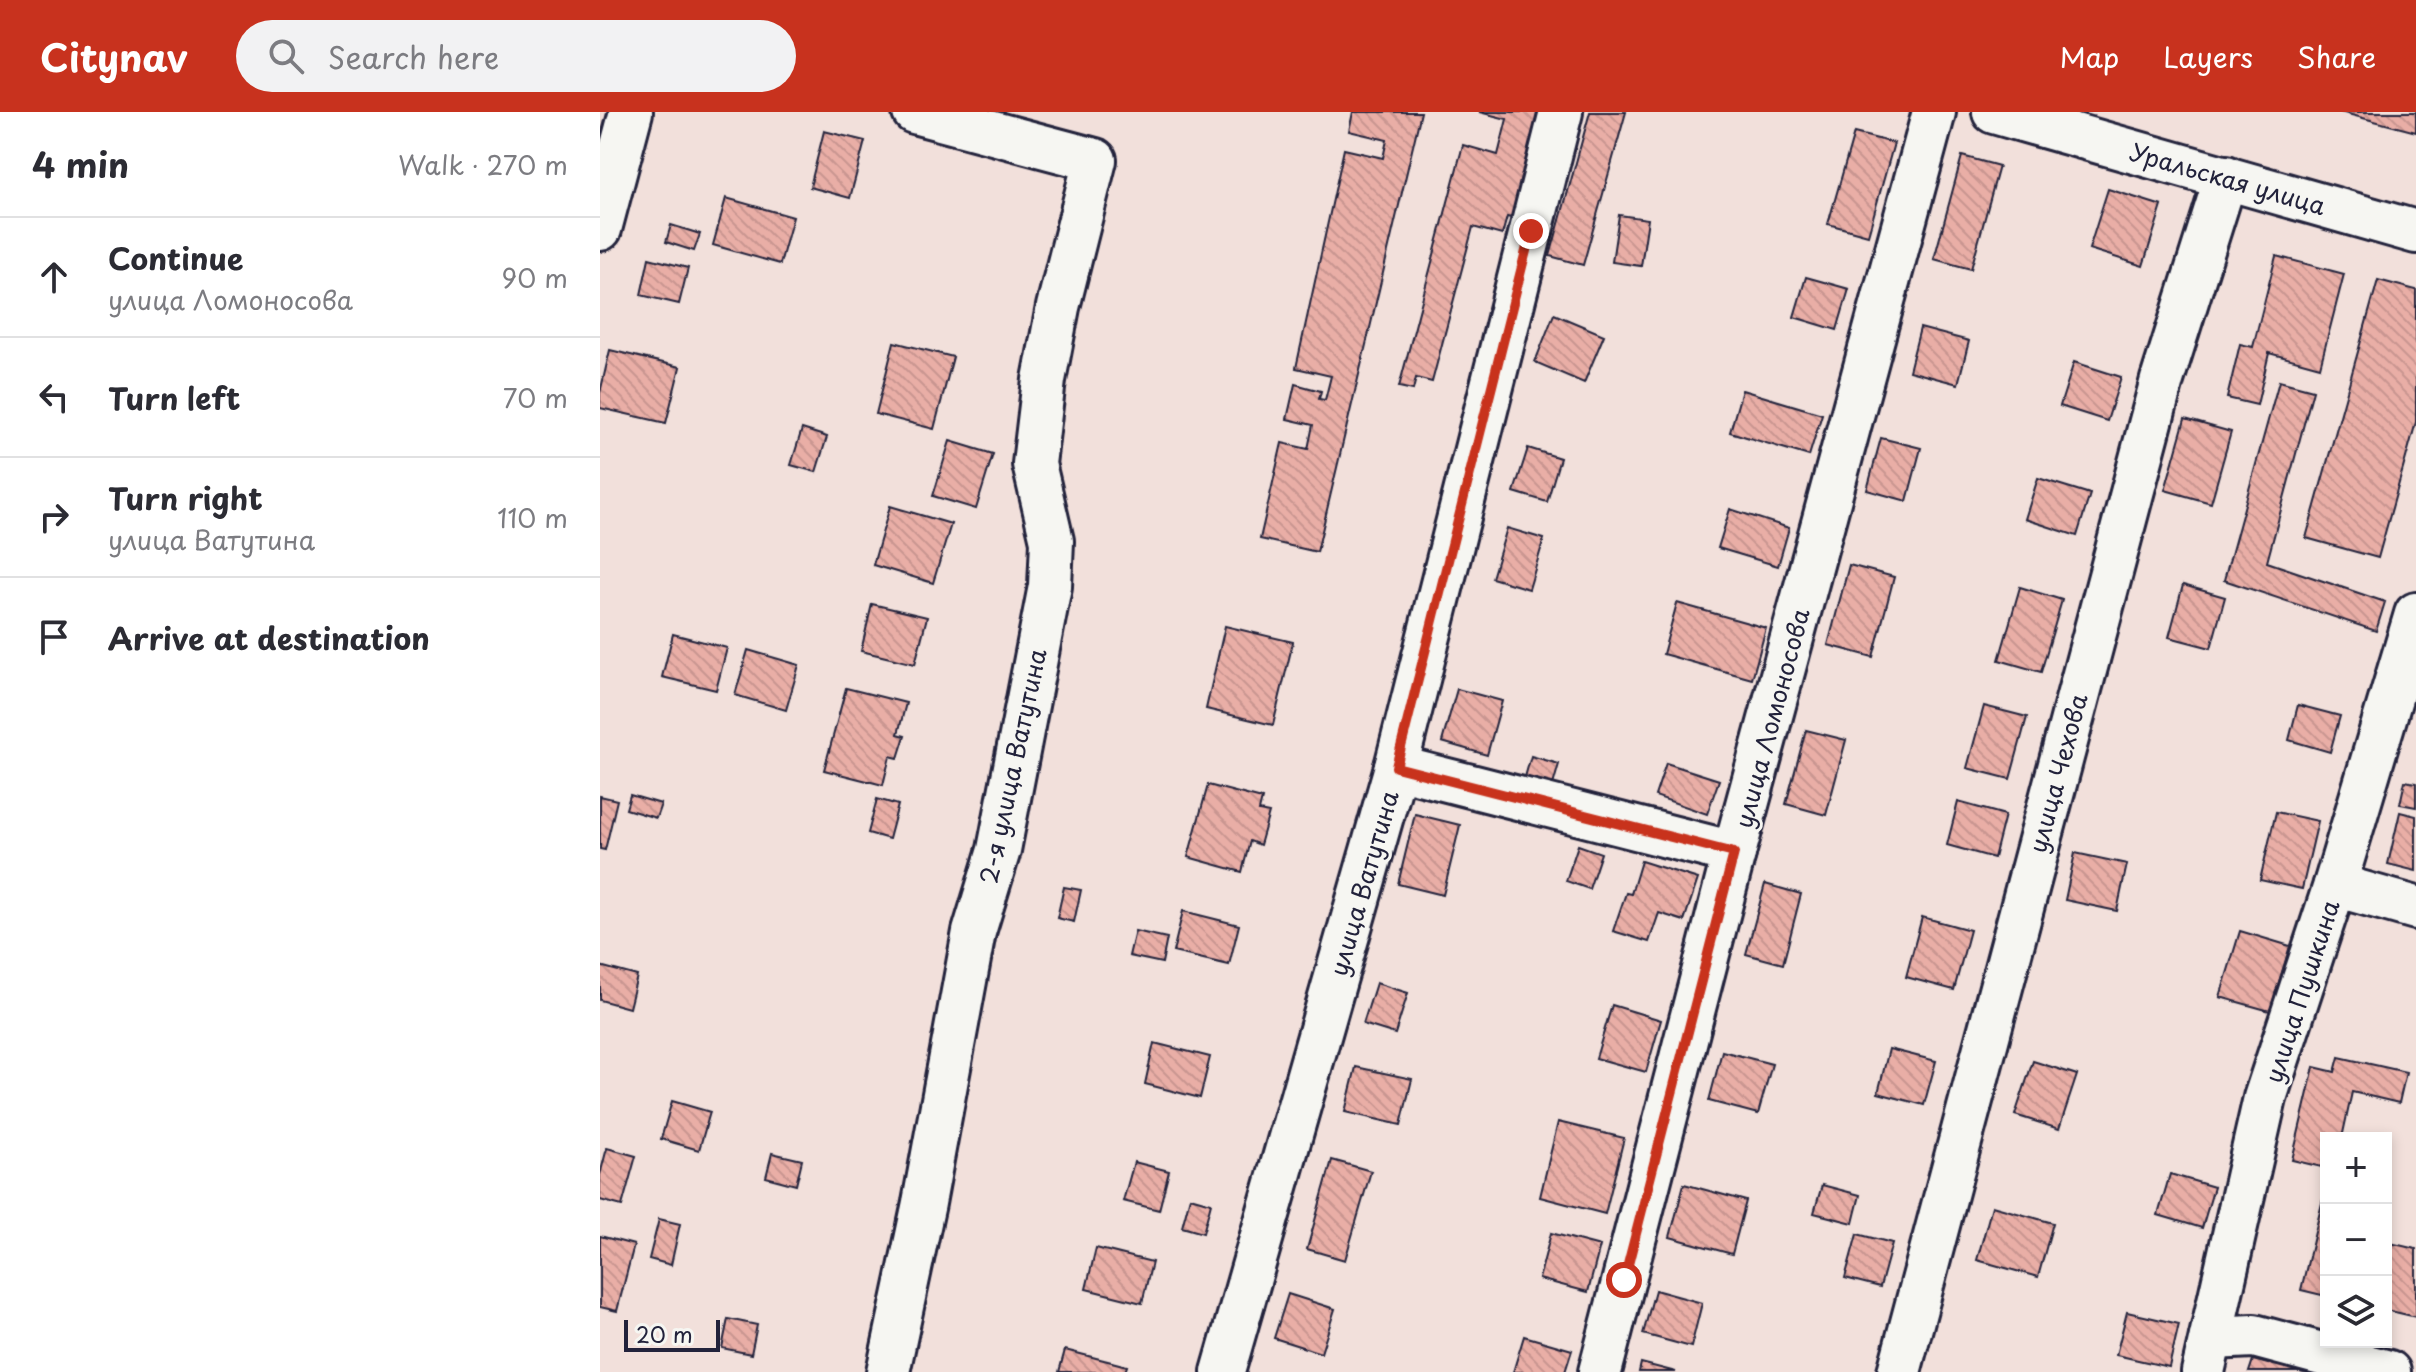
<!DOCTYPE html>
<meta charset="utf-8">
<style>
:root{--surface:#fff;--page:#f2f2f3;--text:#2b2b33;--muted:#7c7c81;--line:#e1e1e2;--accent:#c8321e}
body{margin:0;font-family:"Playpen Sans",sans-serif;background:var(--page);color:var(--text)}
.controls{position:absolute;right:24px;bottom:24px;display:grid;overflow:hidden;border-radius:0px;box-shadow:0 4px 12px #0003}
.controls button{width:72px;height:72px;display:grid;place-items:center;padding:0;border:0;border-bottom:2px solid var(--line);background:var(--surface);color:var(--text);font:40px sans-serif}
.scale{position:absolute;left:24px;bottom:20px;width:96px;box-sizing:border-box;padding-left:8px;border:4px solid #22223b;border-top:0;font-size:22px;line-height:28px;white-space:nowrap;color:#22223b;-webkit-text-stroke:6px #f6f6f2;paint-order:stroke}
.stop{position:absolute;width:24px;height:24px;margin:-18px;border:6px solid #c8321e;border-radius:50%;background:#fff}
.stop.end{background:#c8321e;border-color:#fff;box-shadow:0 2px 8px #0008}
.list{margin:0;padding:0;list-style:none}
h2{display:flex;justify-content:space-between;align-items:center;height:104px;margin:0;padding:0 32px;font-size:34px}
h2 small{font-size:26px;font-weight:400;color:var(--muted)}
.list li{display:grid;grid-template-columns:52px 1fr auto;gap:24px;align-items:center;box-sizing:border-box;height:120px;padding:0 32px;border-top:2px solid var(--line)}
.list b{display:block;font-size:30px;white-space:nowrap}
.list p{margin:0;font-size:26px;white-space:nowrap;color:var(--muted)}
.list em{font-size:26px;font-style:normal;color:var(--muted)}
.icon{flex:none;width:44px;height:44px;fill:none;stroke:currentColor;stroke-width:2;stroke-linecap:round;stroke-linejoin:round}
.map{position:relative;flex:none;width:1816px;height:1260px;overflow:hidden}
header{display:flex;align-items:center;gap:48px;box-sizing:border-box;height:112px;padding:0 40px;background:var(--accent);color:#fff}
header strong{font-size:38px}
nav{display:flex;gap:44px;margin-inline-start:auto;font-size:28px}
.search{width:560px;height:72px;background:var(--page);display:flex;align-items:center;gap:20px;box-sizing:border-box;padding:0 28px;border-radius:44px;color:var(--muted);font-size:30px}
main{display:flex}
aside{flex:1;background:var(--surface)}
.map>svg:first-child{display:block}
.building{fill:url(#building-back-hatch);stroke:#22223b;stroke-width:2}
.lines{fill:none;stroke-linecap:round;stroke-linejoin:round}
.minor-casing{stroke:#22223b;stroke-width:48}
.minor{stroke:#f6f6f2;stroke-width:42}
.route{stroke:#c8321e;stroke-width:10}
.labels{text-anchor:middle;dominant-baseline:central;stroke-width:6;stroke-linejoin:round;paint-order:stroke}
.street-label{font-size:24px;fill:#22223b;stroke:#f6f6f2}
</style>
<header>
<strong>Citynav</strong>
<div class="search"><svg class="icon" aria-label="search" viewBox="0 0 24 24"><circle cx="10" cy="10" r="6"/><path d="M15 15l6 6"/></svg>Search here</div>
<nav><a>Map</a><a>Layers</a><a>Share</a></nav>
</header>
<main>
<aside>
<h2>4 min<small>Walk · 270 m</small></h2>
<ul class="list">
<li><svg class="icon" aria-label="ahead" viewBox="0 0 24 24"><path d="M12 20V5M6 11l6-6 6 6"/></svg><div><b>Continue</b><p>улица Ломоносова</p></div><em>90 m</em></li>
<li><svg class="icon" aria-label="left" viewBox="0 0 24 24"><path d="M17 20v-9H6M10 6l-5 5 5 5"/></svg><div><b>Turn left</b></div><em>70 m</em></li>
<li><svg class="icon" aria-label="right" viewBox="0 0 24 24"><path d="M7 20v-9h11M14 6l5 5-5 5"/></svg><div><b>Turn right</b><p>улица Ватутина</p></div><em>110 m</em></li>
<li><svg class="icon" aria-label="arrive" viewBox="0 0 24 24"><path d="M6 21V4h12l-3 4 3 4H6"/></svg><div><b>Arrive at destination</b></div></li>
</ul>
</aside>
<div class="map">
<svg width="1816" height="1260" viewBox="0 0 1816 1260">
<defs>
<pattern id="building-back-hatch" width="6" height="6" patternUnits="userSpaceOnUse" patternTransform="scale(2)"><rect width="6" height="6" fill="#e9aea6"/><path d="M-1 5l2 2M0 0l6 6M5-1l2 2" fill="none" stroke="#c89590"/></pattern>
</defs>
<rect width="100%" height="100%" fill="#f2e0db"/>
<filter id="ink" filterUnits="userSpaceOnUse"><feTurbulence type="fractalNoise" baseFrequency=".0125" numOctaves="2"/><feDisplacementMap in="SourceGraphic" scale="16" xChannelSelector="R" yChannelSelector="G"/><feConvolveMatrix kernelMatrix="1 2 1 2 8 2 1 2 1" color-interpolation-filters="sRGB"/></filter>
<g filter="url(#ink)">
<g class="building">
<path d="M753 0H821L717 440 660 427 682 331 708 337 713 313 687 307 695 272 721 279 719 287 725 288 731 264 696 256 744 37 783 46 787 28 749 19Z"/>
<path d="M879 0H943L915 107 907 105 902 123 873 115 832 270 816 266 813 278 799 275 863 33 898 43 907 7Z"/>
<path d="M990 0H1026L983 153 950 144Z"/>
<path d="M1740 0H1816V20Z"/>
<path d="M224 19 265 29 250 86 210 75Z"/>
<path d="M1254 21 1294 31 1268 123 1228 112Z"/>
<path d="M1362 44 1399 54 1371 157 1334 147Z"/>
<path d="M1508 77 1562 94 1543 154 1489 137Z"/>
<path d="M126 86 193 105 180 152 113 133Z"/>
<path d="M1019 103 1048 107 1041 154 1012 150Z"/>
<path d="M71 113 100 122 94 139 66 130Z"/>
<path d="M1676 144 1744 162 1720 255 1669 241 1657 293 1627 286 1640 232 1653 235Z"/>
<path d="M49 146 88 156 79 192 41 183Z"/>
<path d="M1206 165 1249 177 1237 218 1194 205Z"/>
<path d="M1778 168 1816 178V310L1778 446 1706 426Z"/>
<path d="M954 202 1004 223 984 271 935 250Z"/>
<path d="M1320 216 1369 229 1358 272 1309 259Z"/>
<path d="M294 230 353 245 334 317 276 302Z"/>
<path d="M10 238 80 255 66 311 0 296V281Z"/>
<path d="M1474 250 1521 265 1507 309 1460 294Z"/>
<path d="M1679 269 1713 278 1667 450 1785 490 1776 519 1624 468Z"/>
<path d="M1142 278 1222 302 1209 344 1130 320Z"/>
<path d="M1585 307 1631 320 1611 391 1565 378Z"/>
<path d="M202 317 227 325 216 360 191 353Z"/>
<path d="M1281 326 1321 336 1307 389 1267 378Z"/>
<path d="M350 329 393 342 376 397 333 384Z"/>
<path d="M928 336 960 346 947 390 914 380Z"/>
<path d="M1438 366 1490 382 1477 424 1425 407Z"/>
<path d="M290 394 351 412 333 471 273 453Z"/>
<path d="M1130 397 1189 416 1178 454 1118 436Z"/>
<path d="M907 416 944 427 929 477 892 466Z"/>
<path d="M1249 453 1294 465 1273 545 1228 533Z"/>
<path d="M1583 473 1625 485 1611 536 1569 525Z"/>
<path d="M1420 475 1462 488 1441 560 1399 548Z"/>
<path d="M1077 491 1166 516 1152 567 1063 542Z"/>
<path d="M272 492 327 505 315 552 261 539Z"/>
<path d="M625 514 693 530 673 613 606 597Z"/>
<path d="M73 522 127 536 116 578 62 565Z"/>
<path d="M148 538 199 553 186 598 135 583Z"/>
<path d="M246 576 306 591 298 622 305 624 298 646 290 644 283 673 224 658Z"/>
<path d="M857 577 902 589 887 643 842 630Z"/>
<path d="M1698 593 1740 604 1730 640 1689 628Z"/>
<path d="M1384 594 1427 605 1410 667 1367 656Z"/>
<path d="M1206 618 1246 628 1226 703 1186 692Z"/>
<path d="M931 644 959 652 953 673 925 665Z"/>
<path d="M1066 651 1119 668 1107 702 1055 684Z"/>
<path d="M1805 669 1816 671V695L1800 692Z"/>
<path d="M608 673 662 687 659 699 669 701 660 733 650 729 642 760 588 745Z"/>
<path d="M30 683 61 692 56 706 26 697Z"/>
<path d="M0 684 17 688 5 738 0 737Z"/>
<path d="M277 687 298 693 289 727 268 721Z"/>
<path d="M1358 690 1405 703 1394 746 1347 733Z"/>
<path d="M1676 700 1718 709 1702 777 1660 768Z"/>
<path d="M1800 700 1816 704V759L1788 752Z"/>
<path d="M815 702 860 713 843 783 798 772Z"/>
<path d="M978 733 1001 741 989 777 966 769Z"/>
<path d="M1475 741 1527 752 1517 799 1465 788Z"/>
<path d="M1041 749 1098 767 1084 809 1059 801 1049 830 1013 819 1026 781 1031 782Z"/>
<path d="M1165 772 1201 782 1183 852 1146 842Z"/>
<path d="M464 775 481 778 474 810 457 806Z"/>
<path d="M583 799 639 813 629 853 573 840Z"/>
<path d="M1322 805 1370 818 1354 878 1306 865Z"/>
<path d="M535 819 567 826 562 851 529 844Z"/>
<path d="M1640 819 1690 834 1670 899 1620 885Z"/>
<path d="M0 854 37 864 29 896 0 888Z"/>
<path d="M776 871 808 881 795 922 763 912Z"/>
<path d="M1012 893 1061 908 1046 960 996 946Z"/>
<path d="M554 931 610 945 600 986 545 972Z"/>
<path d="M1289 937 1336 949 1324 993 1278 981Z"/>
<path d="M1122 939 1172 952 1158 1002 1109 989Z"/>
<path d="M1739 945 1806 960 1799 991 1752 980 1742 1026H1726V1056L1692 1048 1714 955 1735 960Z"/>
<path d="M1433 949 1477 963 1459 1017 1415 1003Z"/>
<path d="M756 955 812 967 801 1013 745 1000Z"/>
<path d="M72 989 110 1000 99 1038 61 1027Z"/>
<path d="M958 1010 1024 1026 1005 1102 940 1085Z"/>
<path d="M7 1036 36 1044 22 1094 0 1088V1063Z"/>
<path d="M172 1041 202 1048 196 1073 166 1065Z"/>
<path d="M732 1048 771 1059 745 1148 707 1137Z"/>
<path d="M534 1050 569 1059 559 1098 523 1089Z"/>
<path d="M1570 1062 1614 1075 1602 1116 1558 1103Z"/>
<path d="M1084 1072 1146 1089 1132 1142 1070 1125Z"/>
<path d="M1222 1073 1260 1083 1253 1111 1214 1101Z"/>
<path d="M590 1085 611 1091 603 1121 582 1115Z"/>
<path d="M1723 1087H1726V1184L1701 1178Z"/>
<path d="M1392 1094 1453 1111 1438 1165 1377 1148Z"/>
<path d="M59 1107 80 1112 71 1153 49 1147Z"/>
<path d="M951 1121 1000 1134 988 1180 939 1167Z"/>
<path d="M1257 1122 1292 1131 1280 1175 1245 1166Z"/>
<path d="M0 1124 34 1133 17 1199 0 1195Z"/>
<path d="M1786 1130 1816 1137V1205L1786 1198Z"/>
<path d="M496 1136 552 1150 542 1191 486 1177Z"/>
<path d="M1055 1178 1102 1191 1091 1235 1043 1222Z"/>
<path d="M688 1182 735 1197 721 1241 674 1226Z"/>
<path d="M1527 1200 1579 1212 1569 1255 1516 1243Z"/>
<path d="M128 1207 157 1213 151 1242 122 1236Z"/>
<path d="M924 1224 972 1238 965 1260H913Z"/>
<path d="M465 1238 527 1254 525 1260H459Z"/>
<path d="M1670 1244 1722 1260H1649L1653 1248 1668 1252Z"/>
<path d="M1041 1251 1076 1260H1039Z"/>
</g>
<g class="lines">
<g class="minor-casing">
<g id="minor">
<path d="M1394 0 1816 120"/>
<path d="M0 117 31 0"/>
<path d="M796 655 1134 741"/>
<path d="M1735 773 1816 796"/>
<path d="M1611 1226 1654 1224 1789 1260"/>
<path d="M288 1260 324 1091 374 820 399 738 450 474 452 429 434 352 444 268 458 195 495 48 314 0"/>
<path d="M623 1260 796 655 961 0"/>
<path d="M1000 1260 1134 741 1334 0"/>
<path d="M1299 1260 1562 268 1626 65"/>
<path d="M1603 1260 1665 986 1735 773 1816 502"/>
</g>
</g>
<use href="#minor" class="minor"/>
</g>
</g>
<g class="lines" filter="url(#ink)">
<path class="route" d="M931 119 796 655 1134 741 1024 1168"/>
</g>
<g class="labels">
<g class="street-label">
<text transform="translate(1628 66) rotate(16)">Уральская улица</text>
<text transform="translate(1171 606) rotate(-75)">улица Ломоносова</text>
<text transform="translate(412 654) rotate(-78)">2-я улица Ватутина</text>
<text transform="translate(1457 661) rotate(-75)">улица Чехова</text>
<text transform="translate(763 771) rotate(-74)">улица Ватутина</text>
<text transform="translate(1701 879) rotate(-72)">улица Пушкина</text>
</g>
</g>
</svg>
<div class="controls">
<button>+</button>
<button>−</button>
<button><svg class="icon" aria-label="layers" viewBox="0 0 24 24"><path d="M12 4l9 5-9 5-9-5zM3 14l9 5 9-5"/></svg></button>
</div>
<div class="scale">20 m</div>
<div class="stop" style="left:1024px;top:1168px"></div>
<div class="stop end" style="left:931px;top:119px"></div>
</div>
</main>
